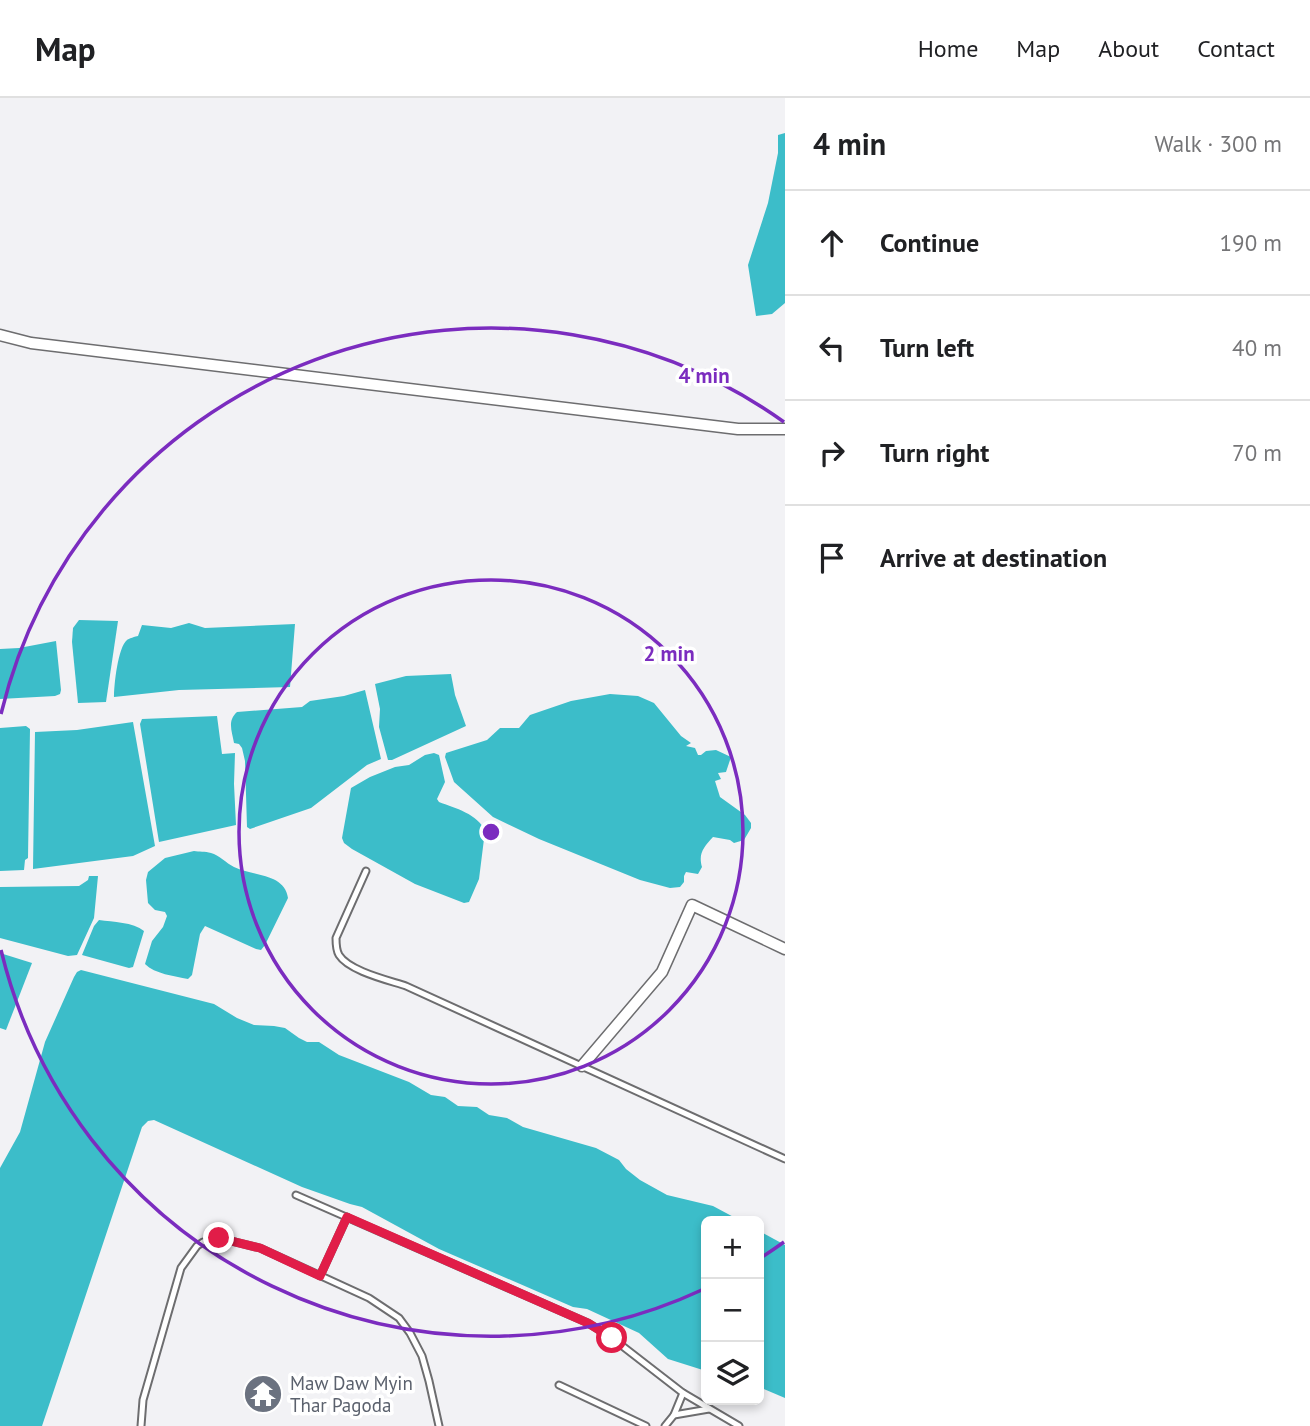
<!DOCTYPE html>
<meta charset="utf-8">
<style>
:root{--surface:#fff;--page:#f6f6f6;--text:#202124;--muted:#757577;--line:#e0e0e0}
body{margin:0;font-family:"PT Sans",sans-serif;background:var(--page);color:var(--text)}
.controls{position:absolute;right:21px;bottom:21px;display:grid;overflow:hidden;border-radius:10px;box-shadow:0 4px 10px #0003}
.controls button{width:63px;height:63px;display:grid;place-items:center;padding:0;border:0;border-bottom:2px solid var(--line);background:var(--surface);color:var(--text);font:35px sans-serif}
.stop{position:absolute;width:21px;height:21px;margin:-16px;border:5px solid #e11d48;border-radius:50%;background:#fff}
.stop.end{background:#e11d48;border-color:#fff;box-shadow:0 2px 7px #0008}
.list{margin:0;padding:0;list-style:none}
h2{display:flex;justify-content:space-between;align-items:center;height:91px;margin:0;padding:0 28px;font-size:30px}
h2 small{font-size:23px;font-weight:400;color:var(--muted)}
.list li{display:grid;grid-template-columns:46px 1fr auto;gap:21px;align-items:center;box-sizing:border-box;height:105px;padding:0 28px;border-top:2px solid var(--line)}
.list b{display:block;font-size:26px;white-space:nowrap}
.list em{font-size:23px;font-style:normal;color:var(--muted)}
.icon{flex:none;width:38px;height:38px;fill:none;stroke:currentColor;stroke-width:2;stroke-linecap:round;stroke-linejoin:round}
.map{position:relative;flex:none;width:785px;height:1328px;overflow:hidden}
header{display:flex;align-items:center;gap:42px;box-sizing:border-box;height:98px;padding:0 35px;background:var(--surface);border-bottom:2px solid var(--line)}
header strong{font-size:33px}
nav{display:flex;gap:38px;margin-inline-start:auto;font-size:24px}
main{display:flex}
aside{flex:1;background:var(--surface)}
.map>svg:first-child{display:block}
.water{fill:#3cbdc9}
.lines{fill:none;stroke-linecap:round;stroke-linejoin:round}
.service-casing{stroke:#6d6d6f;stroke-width:9}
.minor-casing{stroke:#6d6d6f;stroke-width:13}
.service{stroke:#fff;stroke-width:5}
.minor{stroke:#fff;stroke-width:10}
.route{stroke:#e11d48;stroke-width:9}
.ring{fill:none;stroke:#7b2cbf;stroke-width:3.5}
.labels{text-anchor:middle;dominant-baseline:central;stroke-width:7;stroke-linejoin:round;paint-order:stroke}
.worship-label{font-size:19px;fill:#5b616d;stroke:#fff;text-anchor:start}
.centre{fill:#7b2cbf;stroke:#fff;stroke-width:3.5}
.ring-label{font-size:21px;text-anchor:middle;font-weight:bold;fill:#7b2cbf;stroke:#fff;stroke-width:7;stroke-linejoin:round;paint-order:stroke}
</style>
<header>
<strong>Map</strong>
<nav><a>Home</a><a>Map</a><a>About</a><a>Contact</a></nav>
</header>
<main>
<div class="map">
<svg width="785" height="1328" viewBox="0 0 785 1328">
<rect width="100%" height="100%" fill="#f2f2f5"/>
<g class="water">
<path d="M785 35V205L772 216 756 218 748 167 768 105 778 55V37Z"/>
<path d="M79 522 118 523 106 604 78 605 72 544 73 530Z"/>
<path d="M189 525 205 530 295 526 290 589 179 592 114 599C114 587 118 549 127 542 128 541 136 538 138 538L142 527 171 530Z"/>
<path d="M56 543 61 592 60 596 55 598 0 601V551L19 550Z"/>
<path d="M451 576 455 597 466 628 392 662H388L379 629 380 611 375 586 406 578Z"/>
<path d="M365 592 381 661 367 667 311 710 250 731 247 729 245 663 242 650 239 646 234 645C232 633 227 623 237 614L302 609 310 603 344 598Z"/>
<path d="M610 596 638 598 654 605 681 638 691 645 686 648 695 650 698 657H701L706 653 716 652 731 659 726 674 718 675 721 681 715 683 720 699 745 717 751 725V730L744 742 734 745 730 742 713 739C704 749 698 755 702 769L698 776 686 774 684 778V784L680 789 670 790 640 782 539 741 493 719 454 684 445 659 446 655 487 642 500 630H519L530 617 571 603Z"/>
<path d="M217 618 222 656 235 655 234 686 236 727 159 744 140 626 142 621Z"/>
<path d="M133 624 155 748 133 758 33 771 35 634 77 632Z"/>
<path d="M26 628 30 631 28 760 25 762 24 772 0 773V630Z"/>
<path d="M434 655 439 657 445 684 437 701 439 704C455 710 478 716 485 733L479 781 469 804 464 805 415 786 352 751 344 745 342 740 351 690 370 679 395 669 409 667 425 657Z"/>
<path d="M194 753C199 754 205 753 211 755 219 757 226 765 234 769 251 778 285 775 288 800L265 847 261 852 256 851 205 828 200 836 192 877 188 881C174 878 155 876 145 866L152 843 163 829 167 818 165 814 155 812 148 805 146 782 148 774 165 760Z"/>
<path d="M89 778H98L94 820 77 857 68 858 0 840V789L79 788 88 782Z"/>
<path d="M99 822C113 824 133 824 144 833L133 869 129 870 82 857 94 828Z"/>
<path d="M0 855 32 865 6 932 0 930Z"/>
<path d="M81 872 214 906 237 920 254 927 274 928 285 930 299 940 307 944H319L339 957 409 984 431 997 445 999 458 1008 477 1009 489 1017 507 1020 523 1029 596 1050 619 1062 626 1071 640 1082 667 1097 713 1108 741 1123H706V1273L668 1261 639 1235 587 1211 573 1209 439 1151 362 1109 350 1106 302 1089 154 1022 148 1023 142 1029 42 1328H0V1070L20 1034 45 944 74 879 77 874Z"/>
<path d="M759 1133 785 1147V1300L759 1289Z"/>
</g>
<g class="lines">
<g class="service-casing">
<g id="service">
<path d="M366 773 336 840C336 846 336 852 339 857 349 873 388 882 406 888L785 1061"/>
<path d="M296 1097 588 1225 612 1240 683 1295 739 1328"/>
<path d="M320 1178 347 1119"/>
<path d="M559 1287 646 1328"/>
<path d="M674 1317 683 1295"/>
<path d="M141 1328 143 1302 181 1170 197 1148 203 1144 219 1140 260 1150 369 1200 399 1220 410 1235 422 1258 429 1283 439 1328"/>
<path d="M665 1328 674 1317 709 1311"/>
</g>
</g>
<g class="minor-casing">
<g id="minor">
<path d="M0 237 31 245 738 331H785"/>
<path d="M582 968 662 874 692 807 785 851"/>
</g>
</g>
<use href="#service" class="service"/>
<use href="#minor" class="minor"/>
</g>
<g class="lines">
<path class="route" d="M219 1140 260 1150 320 1178 347 1119 588 1225 612 1240"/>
</g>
<g class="ring">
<circle cx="491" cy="734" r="252"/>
<path d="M784 1144A504 504 0 0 1 762 1159M704 1191A504 504 0 0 1 1 852M1 616A504 504 0 0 1 784 324"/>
</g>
<defs>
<g id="temple-disc" transform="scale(2.0125)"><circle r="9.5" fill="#6b7280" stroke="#fff"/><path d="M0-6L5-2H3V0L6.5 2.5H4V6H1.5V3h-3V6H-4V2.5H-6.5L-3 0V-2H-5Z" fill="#fff"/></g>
</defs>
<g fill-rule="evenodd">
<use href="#temple-disc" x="263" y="1296"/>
</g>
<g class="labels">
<g class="worship-label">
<text x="290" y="1285">Maw Daw Myin<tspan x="290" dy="22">Thar Pagoda</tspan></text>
</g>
</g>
<circle cx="491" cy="734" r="10" class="centre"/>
<g class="ring-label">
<text x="704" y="285">4 min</text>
<text x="669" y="563">2 min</text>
</g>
</svg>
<div class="controls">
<button>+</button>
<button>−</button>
<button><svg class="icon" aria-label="layers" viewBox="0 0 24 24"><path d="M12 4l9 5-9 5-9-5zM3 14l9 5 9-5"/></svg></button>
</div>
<div class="stop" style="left:612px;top:1240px"></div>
<div class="stop end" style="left:219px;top:1140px"></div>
</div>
<aside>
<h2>4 min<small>Walk · 300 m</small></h2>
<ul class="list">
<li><svg class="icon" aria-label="ahead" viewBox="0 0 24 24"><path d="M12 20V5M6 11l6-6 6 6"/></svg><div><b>Continue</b></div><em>190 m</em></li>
<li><svg class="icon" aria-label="left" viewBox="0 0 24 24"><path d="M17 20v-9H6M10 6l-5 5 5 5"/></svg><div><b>Turn left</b></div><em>40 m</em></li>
<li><svg class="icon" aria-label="right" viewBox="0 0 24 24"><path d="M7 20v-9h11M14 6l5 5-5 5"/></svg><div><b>Turn right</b></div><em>70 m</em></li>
<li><svg class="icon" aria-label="arrive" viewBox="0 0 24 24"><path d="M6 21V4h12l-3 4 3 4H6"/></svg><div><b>Arrive at destination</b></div></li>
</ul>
</aside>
</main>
